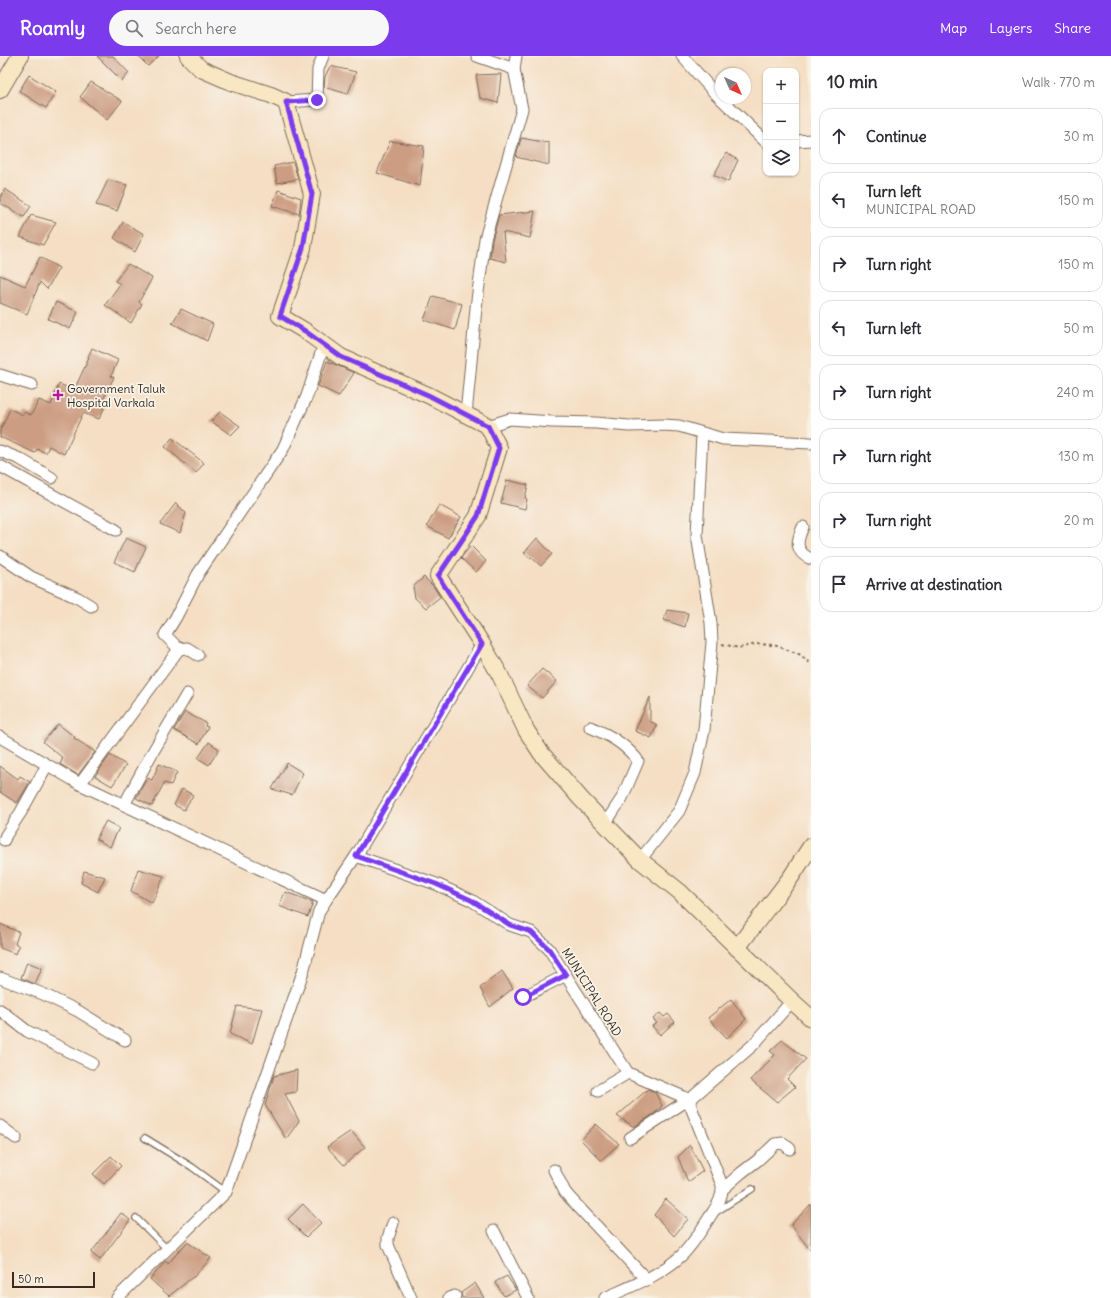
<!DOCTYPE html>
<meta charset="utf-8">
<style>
:root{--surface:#fff;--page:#f7f7f7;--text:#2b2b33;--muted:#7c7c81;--line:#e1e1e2;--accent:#7c3aed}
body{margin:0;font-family:Delius,sans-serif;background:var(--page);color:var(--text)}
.controls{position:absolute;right:12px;top:12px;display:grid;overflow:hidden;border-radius:8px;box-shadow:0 1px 3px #0004}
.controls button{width:36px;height:36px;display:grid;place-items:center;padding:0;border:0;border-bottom:1px solid var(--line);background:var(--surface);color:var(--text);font:20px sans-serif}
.compass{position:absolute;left:715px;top:12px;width:36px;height:36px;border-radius:50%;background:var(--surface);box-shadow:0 1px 3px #0004;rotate:135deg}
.scale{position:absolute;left:12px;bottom:10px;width:83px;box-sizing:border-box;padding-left:4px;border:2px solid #3b2a1e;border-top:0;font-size:11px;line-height:14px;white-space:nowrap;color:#3b2a1e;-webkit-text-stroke:3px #f7f3e8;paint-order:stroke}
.stop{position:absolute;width:12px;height:12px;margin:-9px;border:3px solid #7c3aed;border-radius:50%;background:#fff}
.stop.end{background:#7c3aed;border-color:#fff;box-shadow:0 1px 4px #0008}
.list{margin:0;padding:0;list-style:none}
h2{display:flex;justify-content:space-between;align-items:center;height:52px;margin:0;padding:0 16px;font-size:17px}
h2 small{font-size:13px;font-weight:400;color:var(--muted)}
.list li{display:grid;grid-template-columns:26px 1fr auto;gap:12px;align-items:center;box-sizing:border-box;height:56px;margin:0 8px 8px;padding:0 8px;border:1px solid var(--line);border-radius:12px}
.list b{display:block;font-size:15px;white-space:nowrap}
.list p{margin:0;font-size:13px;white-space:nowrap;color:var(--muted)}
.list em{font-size:13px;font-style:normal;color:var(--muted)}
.icon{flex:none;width:22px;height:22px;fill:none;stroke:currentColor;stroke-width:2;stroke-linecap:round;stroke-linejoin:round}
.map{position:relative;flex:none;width:811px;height:1242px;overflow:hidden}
header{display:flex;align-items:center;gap:24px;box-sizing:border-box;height:56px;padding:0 20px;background:var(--accent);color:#fff}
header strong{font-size:19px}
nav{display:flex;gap:22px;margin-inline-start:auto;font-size:14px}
.search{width:280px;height:36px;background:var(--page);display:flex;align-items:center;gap:10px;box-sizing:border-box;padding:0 14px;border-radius:22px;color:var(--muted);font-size:15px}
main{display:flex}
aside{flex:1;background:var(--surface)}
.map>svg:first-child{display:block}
.building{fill:#cc9d82}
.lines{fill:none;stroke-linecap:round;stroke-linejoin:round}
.lane-casing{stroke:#7c6958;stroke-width:8}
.street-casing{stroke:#7c6958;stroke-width:13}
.secondary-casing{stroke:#7c6958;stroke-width:18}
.path{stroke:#7c6958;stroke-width:2;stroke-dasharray:3 3;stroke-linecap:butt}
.lane{stroke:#fff;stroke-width:5.5}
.street{stroke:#fff;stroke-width:11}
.secondary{stroke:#f9e7c3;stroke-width:16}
.route{stroke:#7c3aed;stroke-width:5}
.poi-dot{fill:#b5179e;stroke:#f7f3e8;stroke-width:1.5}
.labels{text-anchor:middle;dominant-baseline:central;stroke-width:3.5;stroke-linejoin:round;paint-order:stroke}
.poi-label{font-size:12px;fill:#3b2a1e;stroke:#f7f3e8;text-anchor:start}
.street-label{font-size:12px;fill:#3b2a1e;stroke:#f7f3e8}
</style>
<header>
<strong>Roamly</strong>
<div class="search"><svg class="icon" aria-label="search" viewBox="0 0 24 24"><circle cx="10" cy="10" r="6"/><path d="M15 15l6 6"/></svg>Search here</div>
<nav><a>Map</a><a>Layers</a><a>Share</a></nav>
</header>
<main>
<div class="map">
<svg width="811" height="1242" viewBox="0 0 811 1242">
<rect width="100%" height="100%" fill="#f7f3e8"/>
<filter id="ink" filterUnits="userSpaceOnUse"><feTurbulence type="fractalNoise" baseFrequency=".025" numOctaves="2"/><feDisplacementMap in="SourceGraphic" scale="8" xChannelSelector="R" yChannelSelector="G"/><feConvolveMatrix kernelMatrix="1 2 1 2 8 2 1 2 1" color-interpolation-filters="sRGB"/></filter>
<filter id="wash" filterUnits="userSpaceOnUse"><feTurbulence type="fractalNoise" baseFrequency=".012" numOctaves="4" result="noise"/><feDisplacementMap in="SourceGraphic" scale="16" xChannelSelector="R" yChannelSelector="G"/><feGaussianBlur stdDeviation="0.9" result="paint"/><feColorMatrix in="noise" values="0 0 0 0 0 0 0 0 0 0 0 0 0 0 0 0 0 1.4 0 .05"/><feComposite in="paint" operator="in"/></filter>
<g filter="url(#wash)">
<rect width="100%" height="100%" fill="#f5dec3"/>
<g id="blocks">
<g class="building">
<path d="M97 0H113L129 17 122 25Z"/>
<path d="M138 0H159L148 10Z"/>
<path d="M330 10 356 16 348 38 324 31 325 21Z"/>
<path d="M501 18 498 47 480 42 476 19Z"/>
<path d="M29 19 56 36 46 52 19 35Z"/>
<path d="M91 26 122 45 107 64 80 41Z"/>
<path d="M521 82 549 87V109L516 101Z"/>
<path d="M390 85 424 90 420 130 377 117Z"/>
<path d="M726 97 738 104 728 126 714 119Z"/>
<path d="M293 106 298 123 277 127 274 110Z"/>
<path d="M108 124 127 129 117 155 96 149Z"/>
<path d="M5 133 31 150 24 161 0 147V142Z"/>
<path d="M278 134 301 142 299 158 272 150Z"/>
<path d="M535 155 530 182 503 176 506 206 490 202 492 184 499 159Z"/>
<path d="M31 159 56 166 43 189 20 181Z"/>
<path d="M123 166 144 178 135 196 114 182Z"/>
<path d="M40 201 59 212 47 233 40 226 27 258 0 247V219L25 230Z"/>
<path d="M128 208 152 222 139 246 142 248 131 267 105 249 120 228 115 225Z"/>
<path d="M433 240 462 248 455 274 424 264Z"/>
<path d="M56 246 78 256 70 273 48 263Z"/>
<path d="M181 253 213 268 207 285 172 267Z"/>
<path d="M92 292 118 304 111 320 114 321 103 344 107 346 99 363 83 357 64 398 49 390 46 397 37 393 35 397 0 381V375L10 353 23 359 24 356 31 359 39 344 51 349 59 328 74 334 89 302 88 301Z"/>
<path d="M327 305 354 317 339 340 318 330Z"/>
<path d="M220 356 240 370 231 379 211 365Z"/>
<path d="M172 382 204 407 196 417 165 391Z"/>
<path d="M507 424 528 429 525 442 527 443 525 453 501 447Z"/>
<path d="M176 447 186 457 180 477 160 468Z"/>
<path d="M439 449 461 461 448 482 427 470Z"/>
<path d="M126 482 146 491 135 516 114 506Z"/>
<path d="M537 482 552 498 541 510 531 501 530 502 524 497Z"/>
<path d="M471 490 486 505 476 516 461 502Z"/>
<path d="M424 521 434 531 440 541 426 552 415 542 413 531Z"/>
<path d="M667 554 688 557 685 571 664 564Z"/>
<path d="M542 613 557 625 542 642 527 630Z"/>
<path d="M650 641V665L657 669 651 682 635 675Z"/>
<path d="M185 656 206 667 205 670 208 671 199 688 174 674Z"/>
<path d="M58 668 75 681 74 682 95 696 78 719 60 708 63 702 43 686Z"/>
<path d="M209 686 219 693 209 709 198 702Z"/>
<path d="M110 699 126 709 112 730 95 720Z"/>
<path d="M287 707 303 717 292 739 272 733Z"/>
<path d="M159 708 177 716 171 729 164 727 152 750 136 742 147 722 152 724Z"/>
<path d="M0 710 18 723 20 720 30 726 17 747 0 736Z"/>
<path d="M182 733 193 739 184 754 174 749Z"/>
<path d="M106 765 119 772 110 791 96 783Z"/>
<path d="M138 813 164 820 152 847 131 835Z"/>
<path d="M84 815 105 821 98 836 81 827Z"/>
<path d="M285 836 313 846 308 861 279 850Z"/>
<path d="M0 868 19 876 15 888 19 890 16 898 0 892Z"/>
<path d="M27 906 42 912 35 928 21 922Z"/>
<path d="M502 915 513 932 490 951 480 932Z"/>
<path d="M731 943 746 963 727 982 708 962Z"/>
<path d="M237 950 262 953 252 988 230 978Z"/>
<path d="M660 957 664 961 668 958 675 966 660 979 652 970 657 967 653 963Z"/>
<path d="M782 984 806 1003 787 1023 795 1031 777 1046 750 1024 775 999 770 995Z"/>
<path d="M297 1014 296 1036 285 1038 299 1065 286 1083 265 1049 274 1020Z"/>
<path d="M648 1033 655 1036 662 1050 655 1057 634 1071 617 1060Z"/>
<path d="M596 1068 619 1088 601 1104 581 1084Z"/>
<path d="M351 1075 365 1091 344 1109 327 1091Z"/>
<path d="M690 1089 703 1115 688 1126 678 1101Z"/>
<path d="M111 1100 121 1110 104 1128 93 1118Z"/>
<path d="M666 1143 688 1163 674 1180 654 1159Z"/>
<path d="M303 1148 321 1167 306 1181 288 1163Z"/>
<path d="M811 1148V1195L791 1169Z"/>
<path d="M121 1157 130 1164 100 1204 91 1197Z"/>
<path d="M187 1186 211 1202 194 1221H193L169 1240 150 1223 166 1205 168 1208Z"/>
<path d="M507 1220 516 1234 504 1240 495 1226Z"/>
<path d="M475 1227 484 1242H462L461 1237Z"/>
</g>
</g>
</g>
<g filter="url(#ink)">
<use href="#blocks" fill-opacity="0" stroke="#7c6958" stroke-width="1"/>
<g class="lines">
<g class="lane-casing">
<g id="lane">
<path d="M145 1082 192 1111 226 1136"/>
<path d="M716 1156 752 1133"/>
<path d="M136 1162 167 1193"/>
</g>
</g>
<g class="street-casing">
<g id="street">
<path d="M682 0 713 35 766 86"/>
<path d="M514 13 516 0"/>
<path d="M286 46 317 44 318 13 323 0"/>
<path d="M796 85 811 84"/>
<path d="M0 319 32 329"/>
<path d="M466 359 476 252 485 183 522 53 514 13 477 0"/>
<path d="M488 370 510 363 552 366 596 367 629 370 664 369 679 370 723 383 811 387"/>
<path d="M0 395 20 403 52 422"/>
<path d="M0 410 116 474"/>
<path d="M803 471C796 486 795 496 811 503"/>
<path d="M0 500 31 521 78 542 91 550"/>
<path d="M179 593 165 579 176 561 198 518 283 393 307 340 324 288"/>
<path d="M590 671C609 679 622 686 636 702L638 705 622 742 605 768"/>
<path d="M0 681 80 728 326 844 356 800 482 588"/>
<path d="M80 728 179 593 187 592 198 599"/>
<path d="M124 749 151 699 187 638"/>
<path d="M4 784 6 779 21 756 47 709"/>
<path d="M356 800 436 828 471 844 510 869 531 876 549 893 628 1017 691 1044"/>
<path d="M640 804 679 755 695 717 704 674 712 586 711 567 697 479 702 378"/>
<path d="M0 922 43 938 78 955 125 984"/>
<path d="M523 941 566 919"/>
<path d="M0 954 27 975 92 1007"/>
<path d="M598 1035 628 1017"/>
<path d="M0 1070 16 1082"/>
<path d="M630 1082 683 1047 691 1044"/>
<path d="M554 1114 565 1136 570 1142 647 1224"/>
<path d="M723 1133 741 1117 758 1104 775 1088 783 1087 790 1093"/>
<path d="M393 1167 388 1182V1189L411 1242"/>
<path d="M494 1175 528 1242"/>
<path d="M117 1242 226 1136 303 916 319 855 326 844"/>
<path d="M449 1242 455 1240"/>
<path d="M605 1242C632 1230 661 1219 682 1199 693 1188 701 1175 709 1162 716 1151 723 1143 722 1129L691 1051V1044L694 1040 753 989 792 945"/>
</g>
</g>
<g class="secondary-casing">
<g id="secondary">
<path d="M188 0 201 13 231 26 271 39 286 46 312 138 303 192 280 260 305 275 341 301 428 339 488 370 499 392 478 460 438 520 482 588 500 619 526 674 541 697 581 743 640 804 680 836 792 945 811 962"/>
<path d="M0 34 20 0"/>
<path d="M737 892 791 821 811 790"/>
</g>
</g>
<path class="path" d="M722 588 739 592 756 588 774 589 799 598 811 608"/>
<use href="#lane" class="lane"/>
<use href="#street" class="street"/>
<use href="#secondary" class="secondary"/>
</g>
</g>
<g class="lines" filter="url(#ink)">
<path class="route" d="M317 44 286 46 312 138 303 192 280 260 305 275 341 301 428 339 488 370 499 392 478 460 438 520 482 588 356 800 436 828 471 844 510 869 531 876 549 893 566 919 523 941"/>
</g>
<path class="poi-dot" d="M56 333h4v4h4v4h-4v4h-4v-4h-4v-4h4z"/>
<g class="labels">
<g class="poi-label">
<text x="67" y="332">Government Taluk<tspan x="67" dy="14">Hospital Varkala</tspan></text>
</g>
<g class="street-label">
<text transform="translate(592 936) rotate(58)">MUNICIPAL ROAD</text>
</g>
</g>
</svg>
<div class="controls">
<button>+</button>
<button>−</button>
<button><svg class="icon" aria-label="layers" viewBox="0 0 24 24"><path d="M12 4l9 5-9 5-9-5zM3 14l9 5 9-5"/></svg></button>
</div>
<svg class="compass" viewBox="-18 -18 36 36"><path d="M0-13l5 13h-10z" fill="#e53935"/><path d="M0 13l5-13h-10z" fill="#7c7c81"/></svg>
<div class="scale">50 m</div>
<div class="stop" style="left:523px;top:941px"></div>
<div class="stop end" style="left:317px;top:44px"></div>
</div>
<aside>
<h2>10 min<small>Walk · 770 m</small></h2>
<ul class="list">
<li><svg class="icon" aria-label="ahead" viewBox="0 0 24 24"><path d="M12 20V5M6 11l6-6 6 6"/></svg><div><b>Continue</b></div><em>30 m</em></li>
<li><svg class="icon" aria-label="left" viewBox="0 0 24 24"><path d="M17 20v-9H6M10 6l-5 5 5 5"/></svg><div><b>Turn left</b><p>MUNICIPAL ROAD</p></div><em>150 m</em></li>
<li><svg class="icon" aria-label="right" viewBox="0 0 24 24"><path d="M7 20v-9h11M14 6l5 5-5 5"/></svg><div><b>Turn right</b></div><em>150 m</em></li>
<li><svg class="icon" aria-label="left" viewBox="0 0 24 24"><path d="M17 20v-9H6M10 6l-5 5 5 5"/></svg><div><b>Turn left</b></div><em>50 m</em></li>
<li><svg class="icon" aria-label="right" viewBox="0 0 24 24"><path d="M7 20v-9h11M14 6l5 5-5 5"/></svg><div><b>Turn right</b></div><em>240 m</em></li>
<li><svg class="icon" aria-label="right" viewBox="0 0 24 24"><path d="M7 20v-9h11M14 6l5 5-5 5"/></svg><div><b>Turn right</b></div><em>130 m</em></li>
<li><svg class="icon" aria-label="right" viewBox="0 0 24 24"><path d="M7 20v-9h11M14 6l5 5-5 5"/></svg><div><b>Turn right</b></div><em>20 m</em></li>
<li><svg class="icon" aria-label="arrive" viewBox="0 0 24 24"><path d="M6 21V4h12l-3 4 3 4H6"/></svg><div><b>Arrive at destination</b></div></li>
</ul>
</aside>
</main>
